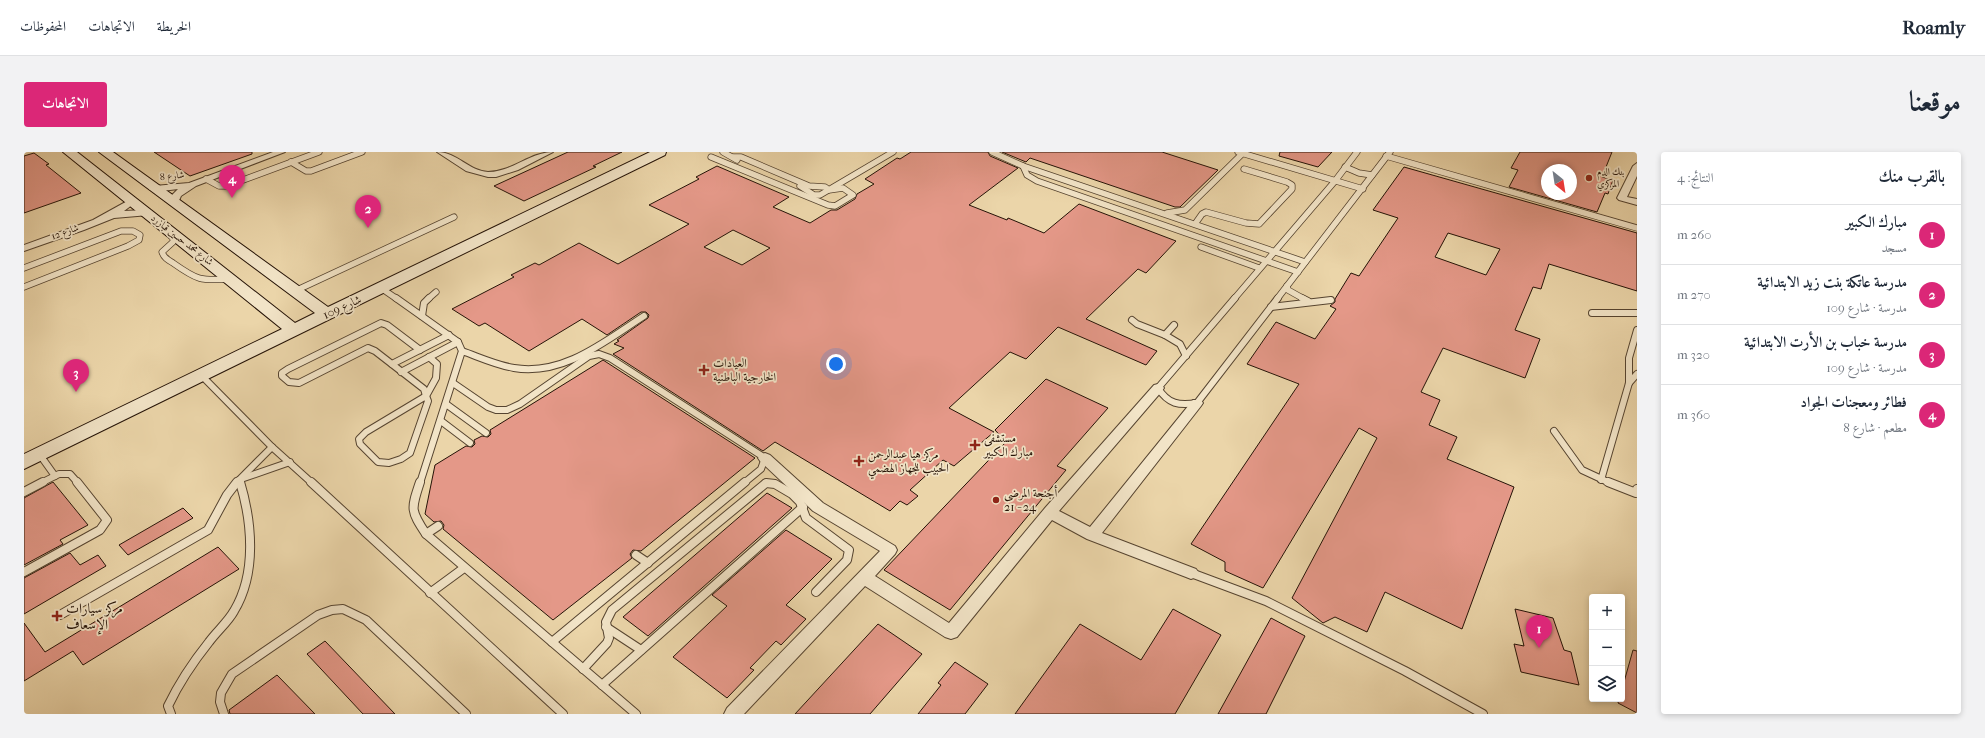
<!DOCTYPE html>
<html lang="ar">
<meta charset="utf-8">
<style>
:root{--surface:#fff;--page:#f2f2f3;--text:#1f2937;--muted:#747a83;--line:#e0e1e3;--accent:#db2777}
body{margin:0;font-family:"IM FELL French Canon",Amiri,serif;background:var(--page);color:var(--text);direction:rtl}
.controls{position:absolute;right:12px;bottom:12px;display:grid;overflow:hidden;border-radius:4px;box-shadow:0 2px 6px #0003}
.controls button{width:36px;height:36px;display:grid;place-items:center;padding:0;border:0;border-bottom:1px solid var(--line);background:var(--surface);color:var(--text);font:20px sans-serif}
.compass{position:absolute;left:1517px;top:12px;width:36px;height:36px;border-radius:50%;background:var(--surface);box-shadow:0 2px 6px #0003;rotate:150deg}
.you{position:absolute;left:812px;top:212px;width:14px;height:14px;margin:-10px;border:3px solid #fff;border-radius:50%;background:#1a73e8;box-shadow:0 0 0 6px #1a73e833}
.badge{display:grid;place-items:center;width:26px;height:26px;border-radius:50%;background:var(--accent);color:#fff;font-size:13px;font-weight:700}
.pin{position:absolute;translate:-50% -33px;filter:drop-shadow(0 1px 2px #0008)}
.pin::after{content:'';position:absolute;top:21px;width:14px;height:12px;background:inherit;clip-path:polygon(0 0,100% 0,50% 100%)}
.list{margin:0;padding:0;list-style:none}
h2{display:flex;justify-content:space-between;align-items:center;height:52px;margin:0;padding:0 16px;font-size:17px}
h2 small{font-size:13px;font-weight:400;color:var(--muted)}
.list li{display:grid;grid-template-columns:26px 1fr auto;gap:12px;align-items:center;box-sizing:border-box;height:60px;padding:0 16px;border-top:1px solid var(--line)}
.list b{display:block;font-size:15px;white-space:nowrap}
.list p{margin:0;font-size:13px;white-space:nowrap;color:var(--muted)}
.list em{font-size:13px;font-style:normal;color:var(--muted)}
.icon{flex:none;width:22px;height:22px;fill:none;stroke:currentColor;stroke-width:2;stroke-linecap:round;stroke-linejoin:round}
.map{position:relative;flex:none;width:1613px;height:562px;overflow:hidden;direction:ltr;border-radius:4px}
header{display:flex;align-items:center;gap:24px;box-sizing:border-box;height:56px;padding:0 20px;background:var(--surface);border-bottom:1px solid var(--line)}
header strong{font-size:19px}
nav{display:flex;gap:22px;margin-inline-start:auto;font-size:14px}
.intro{display:flex;align-items:center;justify-content:space-between;box-sizing:border-box;height:96px;padding:0 24px}
h1{margin:0;font-size:28px}
.button{padding:10px 18px;border-radius:4px;background:var(--accent);color:#fff;font-size:14px;font-weight:700}
main{display:flex;gap:24px;padding:0 24px}
aside{flex:1;background:var(--surface);border-radius:4px;box-shadow:0 2px 6px #0003}
.map>svg:first-child{display:block}
.building{fill:#e49888;stroke:#251307;fill-rule:evenodd}
.lines{fill:none;stroke-linecap:round;stroke-linejoin:round}
.lane-far2-casing{stroke:#564430;stroke-width:7}
.lane-far1-casing{stroke:#564430;stroke-width:8}
.lane-casing{stroke:#564430;stroke-width:10}
.street-casing{stroke:#564430;stroke-width:2}
.secondary-casing{stroke:#251307;stroke-width:2}
.lane-far2{stroke:#f2e4c7;stroke-width:5.5}
.lane-far1{stroke:#f2e4c7;stroke-width:6}
.lane{stroke:#f2e4c7;stroke-width:8}
.street{fill:#f2e4c7;fill-rule:evenodd}
.secondary{fill:#f2e4c7;fill-rule:evenodd}
.poi-dot{fill:#8f2418;stroke:#f2e4c7;stroke-width:1.5}
.labels{text-anchor:middle;dominant-baseline:central;stroke-width:3.5;stroke-linejoin:round;paint-order:stroke}
.far-poi-label{font-size:10px;fill:#251307;stroke:#f2e4c7;text-anchor:start}
.far-street-label{font-size:10px;fill:#251307;stroke:#f2e4c7}
.street-label{font-size:12px;fill:#251307;stroke:#f2e4c7}
.poi-label{font-size:12px;fill:#251307;stroke:#f2e4c7;text-anchor:start}
.near-poi-label{font-size:14px;fill:#251307;stroke:#f2e4c7;text-anchor:start}
</style>
<header>
<strong>Roamly</strong>
<nav><a>الخريطة</a><a>الاتجاهات</a><a>المحفوظات</a></nav>
</header>
<div class="intro"><h1>موقعنا</h1><a class="button">الاتجاهات</a></div>
<main>
<aside>
<h2>بالقرب منك<small>النتائج: 4</small></h2>
<ul class="list">
<li><span class="badge">1</span><div><b>مبارك الكبير</b><p>مسجد</p></div><em>260 m</em></li>
<li><span class="badge">2</span><div><b>مدرسة عاتكة بنت زيد الابتدائية</b><p>مدرسة · شارع 109</p></div><em>270 m</em></li>
<li><span class="badge">3</span><div><b>مدرسة خباب بن الأرت الابتدائية</b><p>مدرسة · شارع 109</p></div><em>320 m</em></li>
<li><span class="badge">4</span><div><b>فطائر ومعجنات الجواد</b><p>مطعم · شارع 8</p></div><em>360 m</em></li>
</ul>
</aside>
<div class="map">
<svg width="1613" height="562" viewBox="0 0 1613 562">
<rect width="100%" height="100%" fill="#ebd5a9"/>
<filter id="stains"><feTurbulence type="fractalNoise" baseFrequency=".005" numOctaves="4"/><feColorMatrix values="0 0 0 0 .2 0 0 0 0 .09 0 0 0 0 .02 0 0 0 .5 -.17"/></filter>
<radialGradient id="worn" r=".72"><stop offset=".6" stop-color="#630" stop-opacity="0"/><stop offset="1" stop-color="#630" stop-opacity=".3"/></radialGradient>
<g class="building">
<path d="M130 0H228V2L166 24Z"/>
<path d="M544 0H598L569 14 572 15 500 49 470 34Z"/>
<path d="M887 0H964L966 4 994 16 945 53 983 68 984 66 1020 81 1055 52 1152 89 1122 121 1114 117 1062 167 1133 199 1122 213 1034 175 1002 207 986 200 925 256 970 280 930 314 919 308 886 338 894 344 883 353 876 349 866 359 751 290 739 299 589 202 600 196 590 192 595 189 593 188 624 166 625 163 622 160H617L583 183 558 167 505 199 461 171 455 174 428 157 490 125 487 123 511 111 515 113 555 91 594 112 665 72 625 53 675 27 672 25 693 14 765 45 749 55 786 71 807 58H813L831 47 833 42 850 32 841 27 873 6 876 7ZM709 78 746 96 718 113 680 95Z"/>
<path d="M978 0H1138L1194 18 1156 55H1151L1006 6 1002 10Z"/>
<path d="M1256 0H1308L1294 15 1255 4Z"/>
<path d="M1496 0H1588L1578 25 1589 28 1584 42 1581 41 1573 60 1485 35 1494 18 1487 16ZM1523 18H1547V42H1523Z"/>
<path d="M10 1 25 12 22 13 57 41 0 61V4Z"/>
<path d="M1380 15 1613 81V139L1525 112 1517 137 1509 135 1491 178 1516 187 1501 226 1419 196 1397 240 1416 248 1405 273 1433 285 1423 307 1490 335 1438 477 1361 440 1343 480 1311 465 1299 471 1268 446 1353 286 1335 276 1239 436 1201 419V410L1167 392 1275 232 1223 212 1252 170 1291 187 1312 157 1306 154 1311 150V147L1327 121 1335 124 1374 66 1349 58ZM1424 81 1476 97 1462 123 1411 105Z"/>
<path d="M579 208 731 306 617 399 609 398 606 402 608 406 529 468 419 377 420 373 417 369 410 370 401 362 411 313 442 294 448 295 451 292 450 288 458 284 464 285 467 282 466 278Z"/>
<path d="M1022 227 1084 256 1033 314 1042 318 926 458 860 418 982 290 971 278Z"/>
<path d="M29 330 64 373 36 388 39 392 0 413V346Z"/>
<path d="M743 341 768 356 624 484 599 465Z"/>
<path d="M159 356 169 366 104 403 95 393Z"/>
<path d="M762 378 808 407 762 453 782 467 757 493 752 489 726 516 730 518 703 546 649 505 703 454 688 443Z"/>
<path d="M194 395 215 417 59 513 49 499 0 529V471L21 500Z"/>
<path d="M46 401 56 413 74 403 82 414 0 462V426Z"/>
<path d="M1149 457 1197 483 1151 562H991L1056 472 1117 508Z"/>
<path d="M1491 457 1529 466 1540 498 1547 500 1555 533 1497 520 1490 492 1500 494Z"/>
<path d="M1247 466 1281 484 1242 562H1194Z"/>
<path d="M854 472 898 502 846 562H771Z"/>
<path d="M301 489 371 562H339L283 502Z"/>
<path d="M1609 498 1613 499V561L1594 551 1595 547H1598V537Z"/>
<path d="M931 510 964 532 941 562H894L917 533 914 531Z"/>
<path d="M253 523 291 562H206L205 558Z"/>
</g>
<g class="lines">
<g class="lane-far2-casing">
<g id="lane-far2">
<path d="M699 0 713 8"/>
<path d="M968 0 999 14 1281 110"/>
<path d="M1214 0 1339 37"/>
<path d="M1362 4 1613 76"/>
<path d="M687 5 804 53 811 54 829 43 819 36 805 38 801 35 785 34 717 5H709"/>
<path d="M267 10 282 19H287L338 0"/>
<path d="M999 14 1003 23 1013 29 1274 120"/>
<path d="M1321 15 1335 21 1348 23"/>
<path d="M182 27 195 34H203L295 0"/>
<path d="M776 34 790 43H796L869 0"/>
<path d="M1143 61 1161 58 1219 1"/>
<path d="M1171 72 1178 62 1182 60 1222 71 1235 72 1268 37V33L1263 30 1220 17"/>
<path d="M150 82 149 90 138 100C140 106 144 108 149 111 173 128 176 129 206 127"/>
<path d="M1177 95 1235 116"/>
<path d="M0 116 97 79H109L116 83 115 88 104 94 0 135"/>
<path d="M1263 134 1264 138 1280 147"/>
<path d="M357 136 373 147"/>
<path d="M271 139 430 65"/>
<path d="M404 147 412 140"/>
<path d="M1210 147 1311 29 1333 0"/>
<path d="M1253 147 1366 0"/>
</g>
</g>
<g class="lane-far1-casing">
<g id="lane-far1">
<path d="M372 146 434 190 438 199 396 331"/>
<path d="M1211 146 1134 236C1144 252 1155 254 1173 251L1254 146"/>
<path d="M1278 146 1284 149"/>
<path d="M1247 155 1307 148"/>
<path d="M1568 161H1613"/>
<path d="M398 164 400 151 405 146"/>
<path d="M1108 168 1113 172 1141 183"/>
<path d="M1150 173 1141 183 1156 192 1162 204"/>
<path d="M396 198 363 173 357 171 264 217 258 221V224L265 230 275 231 344 196 351 199 400 237 402 244"/>
<path d="M438 199C455 205 472 213 490 216 540 224 581 189 620 164"/>
<path d="M368 212 425 183"/>
<path d="M377 220 434 190"/>
<path d="M177 223 248 295 288 331"/>
<path d="M429 231 464 255 472 258H483L496 252 565 204 575 202 586 206 741 306 737 317 720 331"/>
<path d="M1605 231 1613 222"/>
<path d="M402 244 404 249 386 301 377 307 365 311 354 310 336 292 335 287 342 280Z"/>
<path d="M402 244 412 226 413 212 405 205"/>
<path d="M422 252 462 281"/>
<path d="M417 269 446 291"/>
<path d="M1530 279 1558 318 1586 331"/>
<path d="M16 303 31 324"/>
<path d="M217 327 266 310"/>
<path d="M215 328 216 331"/>
<path d="M1577 328 1605 231V206L1613 178"/>
<path d="M17 331 35 322H46L54 331"/>
<path d="M212 331 248 295"/>
<path d="M741 331H747"/>
</g>
</g>
<g class="lane-casing">
<g id="lane">
<path d="M287 330 539 562"/>
<path d="M396 330C387 357 386 358 402 382L612 562"/>
<path d="M1584 330 1612 341 1613 337"/>
<path d="M0 340 19 330"/>
<path d="M402 382 414 374"/>
<path d="M612 403 624 411"/>
<path d="M0 420 76 378 83 368 53 330"/>
<path d="M1167 421 1242 449 1381 519 1459 562"/>
<path d="M406 441 440 416"/>
<path d="M36 463 184 378 203 343 213 330"/>
<path d="M582 475 617 498"/>
<path d="M528 490 721 330"/>
<path d="M559 517 583 491 585 486 582 470 588 458 742 331 751 332 768 342 776 350 782 366 825 398 823 408 792 440"/>
<path d="M578 533 779 355"/>
<path d="M147 562 144 554C155 531 169 510 185 490 193 479 204 470 210 459 233 421 228 370 216 330"/>
<path d="M200 562 196 550 197 541 208 522 294 463 308 458 319 457 342 468 442 562"/>
</g>
</g>
<g class="street-casing">
<g id="street">
<path d="M249 0H261L172 34 157 44 153 53H147L145 51 147 44 154 37 130 40 125 37 130 34 165 31Z"/>
<path d="M413 0C433 0 445 19 464 20 488 20 506 0 529 0L494 18 472 25H464L442 19Z"/>
<path d="M1613 11V24L1603 45 1613 47V53L1595 48 1593 46 1609 14Z"/>
<path d="M107 47 112 50 100 59 122 58 125 59 127 61 125 63 90 66 60 78 0 99V93L69 68Z"/>
<path d="M1134 232 1138 233 1140 236 1138 239 1035 359 1066 375 1169 248H1177L1179 251 1177 254 1078 381 1172 417 1175 421 1172 425 1167 427 1162 425 1063 387 1028 368 933 485 927 487 921 485 841 434 720 562H700L703 556 856 399 789 359 736 309 734 306 736 303 741 301 746 303 799 351 871 394 873 398 871 402 851 424 925 471 1021 356 1130 233Z"/>
</g>
</g>
<g class="secondary-casing">
<path id="secondary" d="M39 0H53L271 171 291 161 75 0H89L304 155 626 0H642L641 3 0 317V302L258 177Z"/>
</g>
<use href="#lane-far2" class="lane-far2"/>
<use href="#lane-far1" class="lane-far1"/>
<use href="#lane" class="lane"/>
<use href="#street" class="street"/>
<use href="#secondary" class="secondary"/>
</g>
<g class="poi-dot">
<circle cx="1565" cy="26" r="4"/>
<path d="M678 212h4v4h4v4h-4v4h-4v-4h-4v-4h4z"/>
<path d="M949 287h4v4h4v4h-4v4h-4v-4h-4v-4h4z"/>
<path d="M833 303h4v4h4v4h-4v4h-4v-4h-4v-4h4z"/>
<circle cx="972" cy="348" r="4"/>
<path d="M31 458h4v4h4v4h-4v4h-4v-4h-4v-4h4z"/>
</g>
<g class="labels">
<g class="far-poi-label">
<text x="1573" y="20">بنك الدم<tspan x="1573" dy="12">المركزي</tspan></text>
</g>
<g class="far-street-label">
<text transform="translate(148 24) rotate(-7)">شارع 8</text>
<text transform="translate(41 80) rotate(-20)">شارع 12</text>
<text transform="translate(158 88) rotate(38)">شارع محمد حسين قبازرد</text>
</g>
<g class="street-label">
<text transform="translate(318 155) rotate(-25)">شارع 109</text>
</g>
<g class="poi-label">
<text x="689" y="211">العيادات<tspan x="689" dy="14">الخارجية الباطنية</tspan></text>
<text x="960" y="286">مستشفى<tspan x="960" dy="14">مبارك الكبير</tspan></text>
<text x="844" y="302">مركز هيا عبدالرحمن<tspan x="844" dy="14">الحبيب للجهاز الهضمي</tspan></text>
<text x="980" y="341">أجنحة المرضى<tspan x="980" dy="14">21 - 24</tspan></text>
</g>
<g class="near-poi-label">
<text x="42" y="456">مركز سيارات<tspan x="42" dy="16">الإسعاف</tspan></text>
</g>
</g>
<rect width="100%" height="100%" filter="url(#stains)"/>
<rect width="100%" height="100%" fill="url(#worn)"/>
</svg>
<div class="controls">
<button>+</button>
<button>−</button>
<button><svg class="icon" aria-label="layers" viewBox="0 0 24 24"><path d="M12 4l9 5-9 5-9-5zM3 14l9 5 9-5"/></svg></button>
</div>
<svg class="compass" viewBox="-18 -18 36 36"><path d="M0-13l5 13h-10z" fill="#e53935"/><path d="M0 13l5-13h-10z" fill="#747a83"/></svg>
<div class="you"></div>
<div class="pin badge" style="left:1515px;top:496px">1</div>
<div class="pin badge" style="left:344px;top:76px">2</div>
<div class="pin badge" style="left:52px;top:240px">3</div>
<div class="pin badge" style="left:208px;top:46px">4</div>
</div>
</main>
